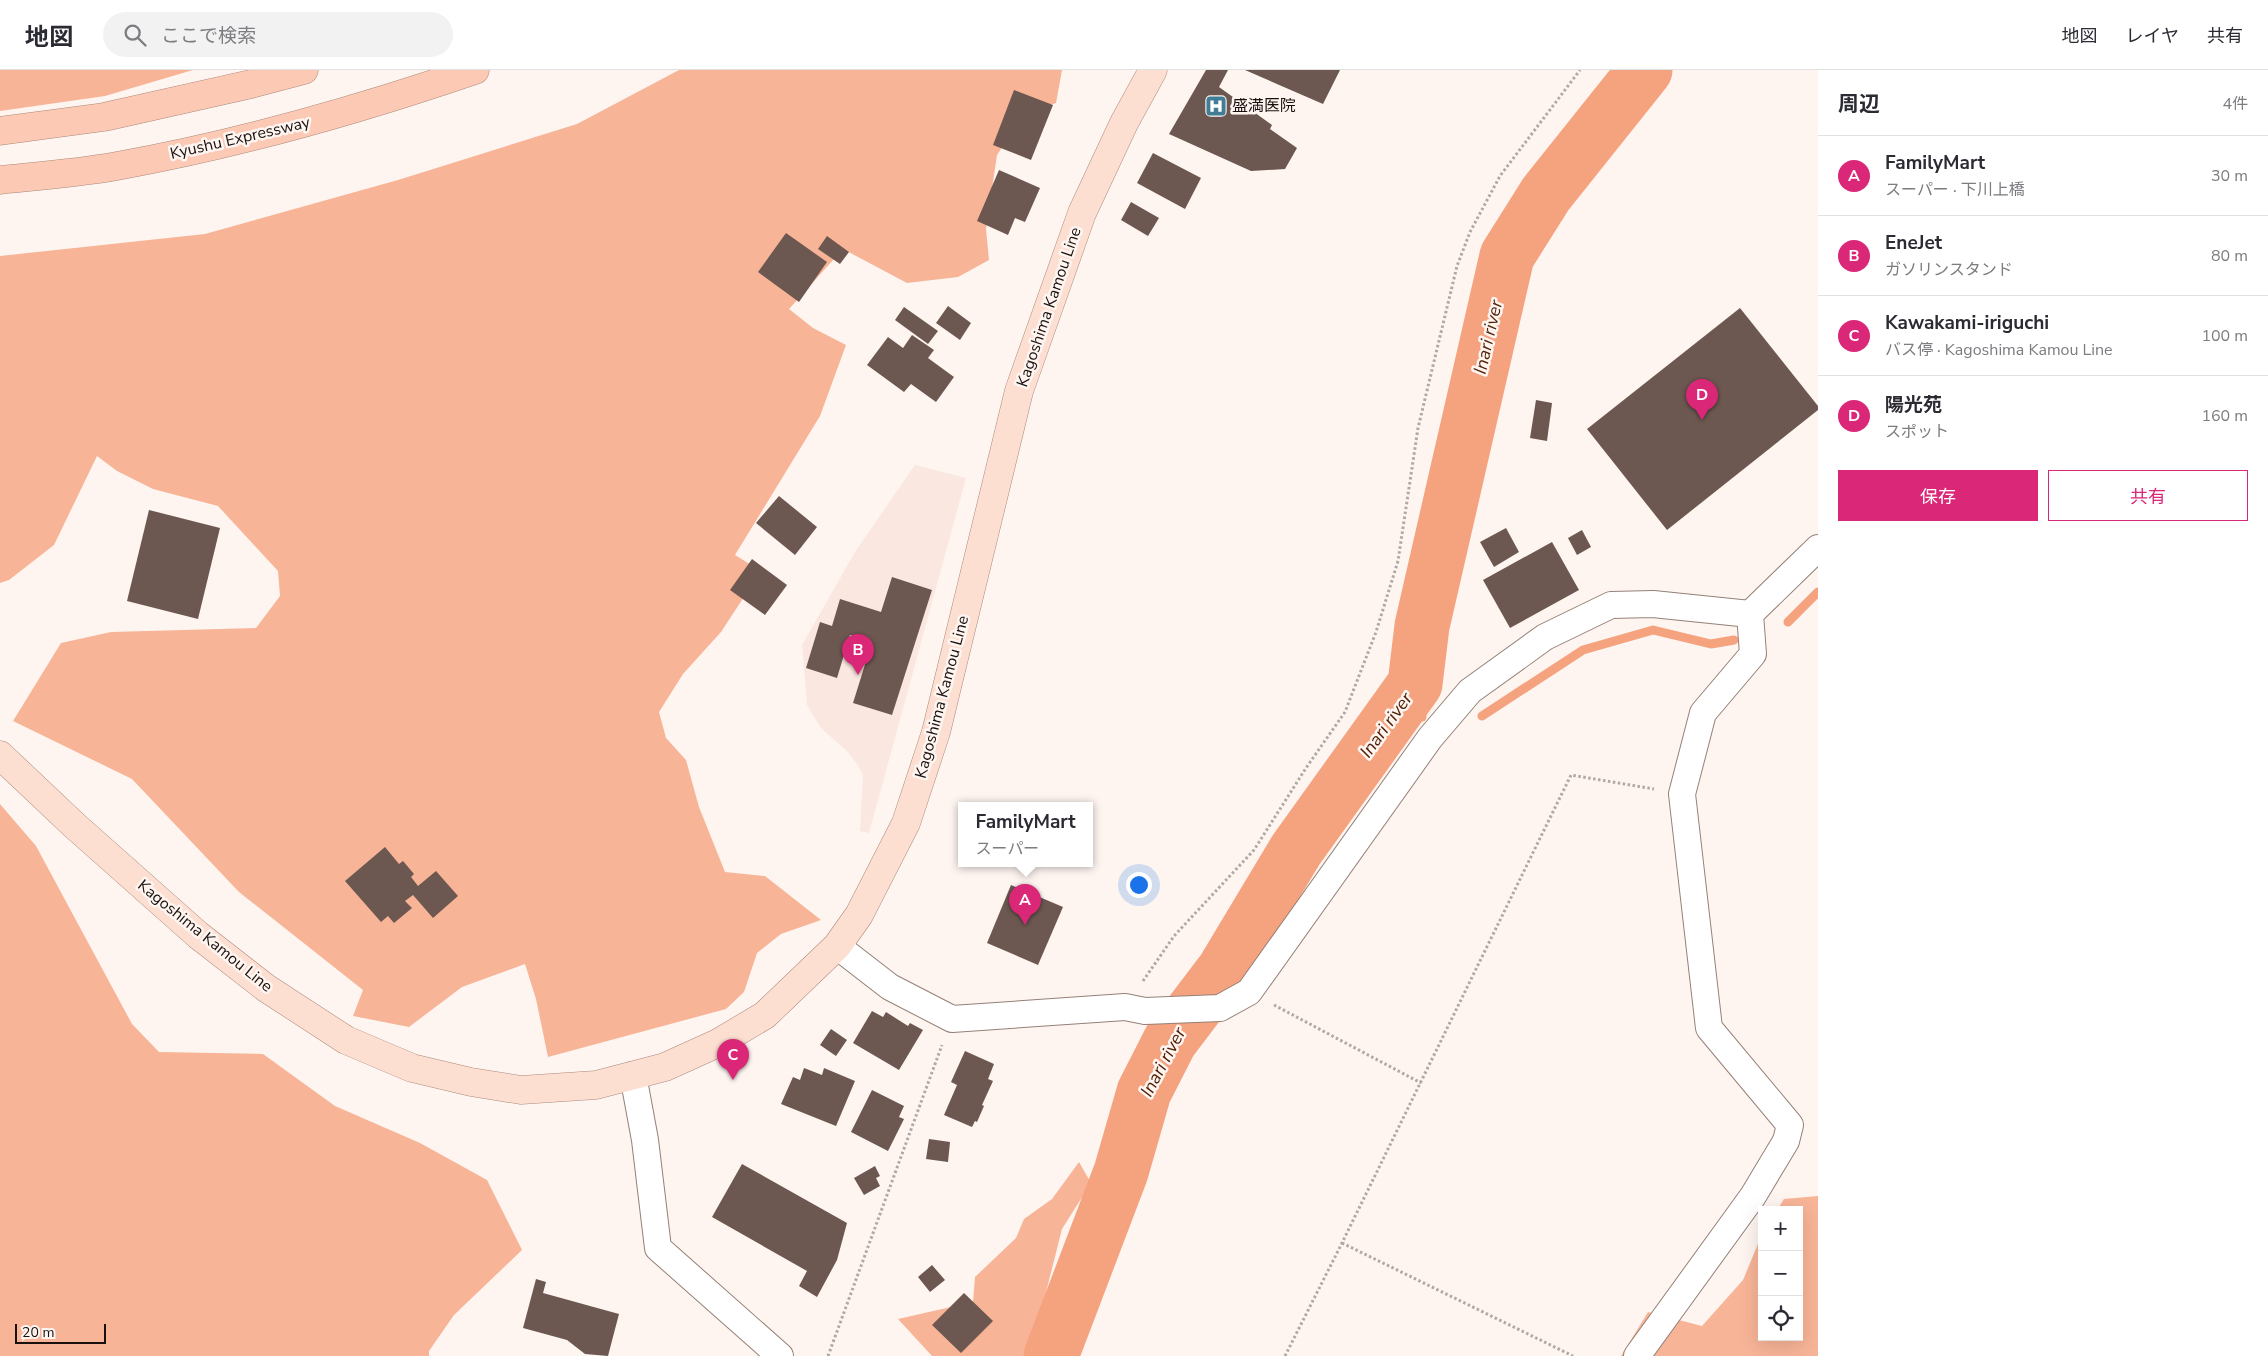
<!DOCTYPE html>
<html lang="ja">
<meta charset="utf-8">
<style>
:root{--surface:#fff;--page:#f2f2f3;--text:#2b2b33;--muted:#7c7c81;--line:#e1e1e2;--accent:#db2777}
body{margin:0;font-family:"Nunito Sans","Noto Sans JP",sans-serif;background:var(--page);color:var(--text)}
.controls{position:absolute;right:15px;bottom:15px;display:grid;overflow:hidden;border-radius:0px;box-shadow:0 5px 20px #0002}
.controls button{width:45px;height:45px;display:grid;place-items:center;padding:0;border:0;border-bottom:1px solid var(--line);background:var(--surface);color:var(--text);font:25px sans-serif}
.scale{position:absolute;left:15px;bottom:12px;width:91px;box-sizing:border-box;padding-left:5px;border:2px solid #19110e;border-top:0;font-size:14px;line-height:18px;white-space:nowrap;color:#19110e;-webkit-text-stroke:4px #fef5f1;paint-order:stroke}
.you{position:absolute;left:1138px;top:814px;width:18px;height:18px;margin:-12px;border:4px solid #fff;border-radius:50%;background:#1a73e8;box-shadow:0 0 0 8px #1a73e833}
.badge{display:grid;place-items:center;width:32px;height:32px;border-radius:50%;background:var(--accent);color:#fff;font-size:16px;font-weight:700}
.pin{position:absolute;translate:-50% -41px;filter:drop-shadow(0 1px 2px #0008)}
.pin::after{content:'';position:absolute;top:26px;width:18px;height:15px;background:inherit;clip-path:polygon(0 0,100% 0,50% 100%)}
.popup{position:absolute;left:958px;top:732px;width:135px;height:65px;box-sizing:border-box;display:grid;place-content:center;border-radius:0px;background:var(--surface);filter:drop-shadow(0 1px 4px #0005);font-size:16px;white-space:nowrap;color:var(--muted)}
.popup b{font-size:19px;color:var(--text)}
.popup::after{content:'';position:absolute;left:50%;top:100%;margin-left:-10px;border:10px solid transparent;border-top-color:var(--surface)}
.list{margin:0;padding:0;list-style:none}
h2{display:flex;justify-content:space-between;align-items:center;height:65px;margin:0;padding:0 20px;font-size:21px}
h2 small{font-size:16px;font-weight:400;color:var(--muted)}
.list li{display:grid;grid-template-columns:32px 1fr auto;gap:15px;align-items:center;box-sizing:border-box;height:80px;padding:0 20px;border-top:1px solid var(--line)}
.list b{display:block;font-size:19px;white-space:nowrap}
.list p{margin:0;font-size:16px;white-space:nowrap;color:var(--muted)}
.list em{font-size:16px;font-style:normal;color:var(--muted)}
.actions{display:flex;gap:10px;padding:15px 20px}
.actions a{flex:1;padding:11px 0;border:1px solid var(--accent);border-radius:0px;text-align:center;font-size:18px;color:var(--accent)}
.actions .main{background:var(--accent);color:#fff}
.icon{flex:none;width:28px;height:28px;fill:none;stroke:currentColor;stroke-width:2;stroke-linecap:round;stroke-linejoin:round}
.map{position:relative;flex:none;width:1818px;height:1286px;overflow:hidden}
header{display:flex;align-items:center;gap:30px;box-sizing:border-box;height:70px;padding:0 25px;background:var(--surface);border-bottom:1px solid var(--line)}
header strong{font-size:24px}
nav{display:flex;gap:28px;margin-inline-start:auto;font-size:18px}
.search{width:350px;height:45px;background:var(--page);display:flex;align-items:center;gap:12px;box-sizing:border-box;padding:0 18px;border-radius:28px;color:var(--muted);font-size:19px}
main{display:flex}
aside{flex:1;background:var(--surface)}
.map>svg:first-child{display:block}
.built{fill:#fae7df}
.forest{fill:#f7b497}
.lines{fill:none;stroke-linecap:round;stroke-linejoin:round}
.stream{stroke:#f5a27f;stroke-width:9}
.river{stroke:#f5a27f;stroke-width:55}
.building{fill:#6c5850}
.minor-casing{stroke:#958077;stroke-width:28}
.primary-casing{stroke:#ac897a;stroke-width:29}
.motorway-casing{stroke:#ac897a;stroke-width:29}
.path{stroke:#b0a8a4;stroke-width:3;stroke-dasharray:2.5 2.5;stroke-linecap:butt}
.minor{stroke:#fff;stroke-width:26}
.primary{stroke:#fddfd2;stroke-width:28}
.motorway{stroke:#fbc9b4;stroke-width:28}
.labels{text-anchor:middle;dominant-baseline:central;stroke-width:5;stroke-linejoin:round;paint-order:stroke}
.poi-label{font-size:16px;fill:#19110e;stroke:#fef5f1;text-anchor:start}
.street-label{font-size:16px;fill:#19110e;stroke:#fef5f1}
.water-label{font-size:18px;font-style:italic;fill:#501d03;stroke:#fef5f1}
</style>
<header>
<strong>地図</strong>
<div class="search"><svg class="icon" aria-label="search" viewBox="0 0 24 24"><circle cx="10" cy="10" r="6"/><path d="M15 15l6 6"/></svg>ここで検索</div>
<nav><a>地図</a><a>レイヤ</a><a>共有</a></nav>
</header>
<main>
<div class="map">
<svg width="1818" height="1286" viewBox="0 0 1818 1286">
<rect width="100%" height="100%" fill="#fef5f1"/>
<path class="built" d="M915 395 966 408 869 763 860 761 863 706 858 695 847 681 821 658 807 635 802 575 855 482Z"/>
<g class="forest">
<path d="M0 0H193L105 26 0 41Z"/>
<path d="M679 0H1062L1056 33 1024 44 997 85 986 159 989 190 958 207 907 213 843 179 789 239 813 258 846 275 820 346 735 485 761 501 721 562 683 604 659 642 666 668 686 690 699 737 725 802 765 806 821 850 781 864 757 883 744 922 726 939 548 987 536 929 525 894 462 917 409 957 353 946 363 920 239 822 132 709 13 651 61 573 111 562 256 558 280 526 278 501 218 436 153 419 117 401 97 386 54 475 9 510 0 513V186L205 164 398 110 577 54Z"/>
<path d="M0 734 36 776 132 954 159 982 263 984 335 1036 420 1073 487 1110 522 1180 454 1245 429 1281V1286H0Z"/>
<path d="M1079 1092 1091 1113 1062 1159 1043 1234 1048 1286H932L898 1249 973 1232 975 1207 1016 1168 1024 1149 1052 1129Z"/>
<path d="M1818 1126V1286H1621L1648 1242 1702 1256 1743 1210 1762 1164V1267H1799V1140H1777L1784 1129Z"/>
</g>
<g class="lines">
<g class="stream">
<path d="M1788 552 1818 522"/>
<path d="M1482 646 1583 580 1653 560 1711 574 1734 570"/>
<path d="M1392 647H1422"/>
</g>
<path class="river" d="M1051 1286 1121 1102 1144 1022 1170 971 1224 900 1296 780 1415 614 1422 556 1507 186 1546 124 1645 0"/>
</g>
<g class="building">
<path d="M1206 0H1228L1219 17 1272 55 1270 59 1297 78 1285 99 1251 101 1169 64Z"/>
<path d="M1245 0H1340L1323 34Z"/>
<path d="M1014 20 1053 35 1031 90 993 75Z"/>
<path d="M1153 83 1201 108 1185 139 1137 113Z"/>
<path d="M999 100 1040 118 1025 152 1015 148 1008 165 977 151Z"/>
<path d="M1131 132 1159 148 1148 166 1121 150Z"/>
<path d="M786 163 827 192 799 232 758 202Z"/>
<path d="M827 166 849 182 840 194 818 179Z"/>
<path d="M948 236 971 253 960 270 936 253Z"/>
<path d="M904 237 938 261 928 274 895 250Z"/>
<path d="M1740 238 1818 336V340L1667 460 1587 359Z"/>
<path d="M912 265 934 280 928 288 954 307 936 332 911 314 904 322 867 295 888 267 903 278Z"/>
<path d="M1536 330 1552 333 1547 371 1530 368Z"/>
<path d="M779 426 817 457 795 485 756 453Z"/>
<path d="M149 440 220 458 198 549 127 531Z"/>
<path d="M1506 458 1519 482 1494 497 1480 472Z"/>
<path d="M1582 460 1591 477 1577 485 1568 468Z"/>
<path d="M1552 472 1579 520 1510 558 1483 510Z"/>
<path d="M752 489 787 515 765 545 730 520Z"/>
<path d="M892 507 932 520 892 645 853 633 872 572 850 565 837 608 806 598 820 552 832 556 840 529 881 542Z"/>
<path d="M385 777 399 794 403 791 414 804 411 807 418 816 436 801 458 826 433 848 413 825 405 831 412 838 394 853 388 846 381 852 345 811Z"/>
<path d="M1011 815 1063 837 1038 895 987 873Z"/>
<path d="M872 941 883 947 886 942 908 956 910 953 923 960 899 1000 853 973Z"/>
<path d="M831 959 847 970 836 986 820 975Z"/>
<path d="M965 981 994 994 988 1009 993 1011 982 1035 984 1036 977 1052 975 1051 972 1057 944 1045 957 1015 951 1012Z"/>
<path d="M804 998 822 1005 824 998 855 1011 836 1056 781 1034 793 1007 800 1010Z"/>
<path d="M872 1020 904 1036 899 1047 904 1049 888 1081 851 1062Z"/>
<path d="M929 1069 950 1072 948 1092 926 1089Z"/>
<path d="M742 1094 847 1153 837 1190 817 1227 799 1216 807 1201 712 1147Z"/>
<path d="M875 1096 880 1106 876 1108 880 1116 864 1125 854 1108Z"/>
<path d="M932 1195 945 1210 930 1222 918 1207Z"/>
<path d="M536 1209 546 1212 543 1223 619 1244 608 1286 585 1284 567 1270 523 1258Z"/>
<path d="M964 1223 993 1251 961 1283 932 1255Z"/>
</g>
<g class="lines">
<g class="minor-casing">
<g id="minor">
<path d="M837 876 890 917 952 949 1125 937 1145 941 1220 938 1249 922 1430 668 1470 621 1545 567 1611 535 1653 534 1750 544"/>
<path d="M633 1005 645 1070 658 1178 780 1286"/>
<path d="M1637 1286 1753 1126 1786 1071 1790 1055 1709 958 1682 724 1703 643 1753 584 1750 544 1818 478"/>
</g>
</g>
<g class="primary-casing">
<path id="primary" d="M0 685 74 755 198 865 266 918 346 970 412 998 471 1012 521 1020 596 1015 665 997 718 973 765 945 837 876 859 845 906 753 936 662 1019 321 1082 143 1124 53 1153 0"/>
</g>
<g class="motorway-casing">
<g id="motorway">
<path d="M0 61 104 47 251 14 304 0"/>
<path d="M0 110C39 106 78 103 117 96 239 74 358 40 475 0"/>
</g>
</g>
<g class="path">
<path d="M1143 911 1174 866 1254 780 1306 698 1345 642 1376 562 1398 491 1418 358 1457 196 1470 162 1500 106 1580 0"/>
<path d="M1274 935 1421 1013"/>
<path d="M1342 1173 1573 1286"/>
<path d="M828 1286 942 975"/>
<path d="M1285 1286 1342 1173 1571 705 1654 719"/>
</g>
<use href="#minor" class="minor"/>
<use href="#primary" class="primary"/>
<use href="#motorway" class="motorway"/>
</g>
<defs>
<g id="hospital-square" transform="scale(1.125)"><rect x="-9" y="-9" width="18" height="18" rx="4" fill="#417e95" stroke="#fef5f1"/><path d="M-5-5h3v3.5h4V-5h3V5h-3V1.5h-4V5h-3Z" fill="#fff"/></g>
</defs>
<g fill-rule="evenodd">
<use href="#hospital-square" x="1216" y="36"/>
</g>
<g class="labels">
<g class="poi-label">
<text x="1232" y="36">盛満医院</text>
</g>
<g class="street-label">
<text transform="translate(240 68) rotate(-13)">Kyushu Expressway</text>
<text transform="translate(1049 237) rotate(-71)">Kagoshima Kamou Line</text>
<text transform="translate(942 627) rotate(-75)">Kagoshima Kamou Line</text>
<text transform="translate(205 866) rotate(39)">Kagoshima Kamou Line</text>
</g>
<g class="water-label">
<text transform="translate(1488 267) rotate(-77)">Inari river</text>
<text transform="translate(1386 655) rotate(-54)">Inari river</text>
<text transform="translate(1163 992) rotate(-62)">Inari river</text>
</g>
</g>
</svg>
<div class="controls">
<button>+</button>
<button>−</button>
<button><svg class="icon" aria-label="locate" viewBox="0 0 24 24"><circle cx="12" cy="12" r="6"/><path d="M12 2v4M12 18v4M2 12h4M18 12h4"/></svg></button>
</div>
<div class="scale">20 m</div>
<div class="you"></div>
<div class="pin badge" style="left:1025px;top:855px">A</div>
<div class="popup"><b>FamilyMart</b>スーパー</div>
<div class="pin badge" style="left:858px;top:605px">B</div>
<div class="pin badge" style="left:733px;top:1010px">C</div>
<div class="pin badge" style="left:1702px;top:350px">D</div>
</div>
<aside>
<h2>周辺<small>4件</small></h2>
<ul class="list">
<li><span class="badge">A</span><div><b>FamilyMart</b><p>スーパー · 下川上橋</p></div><em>30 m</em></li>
<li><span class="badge">B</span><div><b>EneJet</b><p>ガソリンスタンド</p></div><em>80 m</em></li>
<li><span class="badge">C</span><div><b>Kawakami-iriguchi</b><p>バス停 · Kagoshima Kamou Line</p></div><em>100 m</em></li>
<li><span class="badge">D</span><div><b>陽光苑</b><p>スポット</p></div><em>160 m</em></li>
</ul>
<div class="actions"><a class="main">保存</a><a>共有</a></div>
</aside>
</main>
